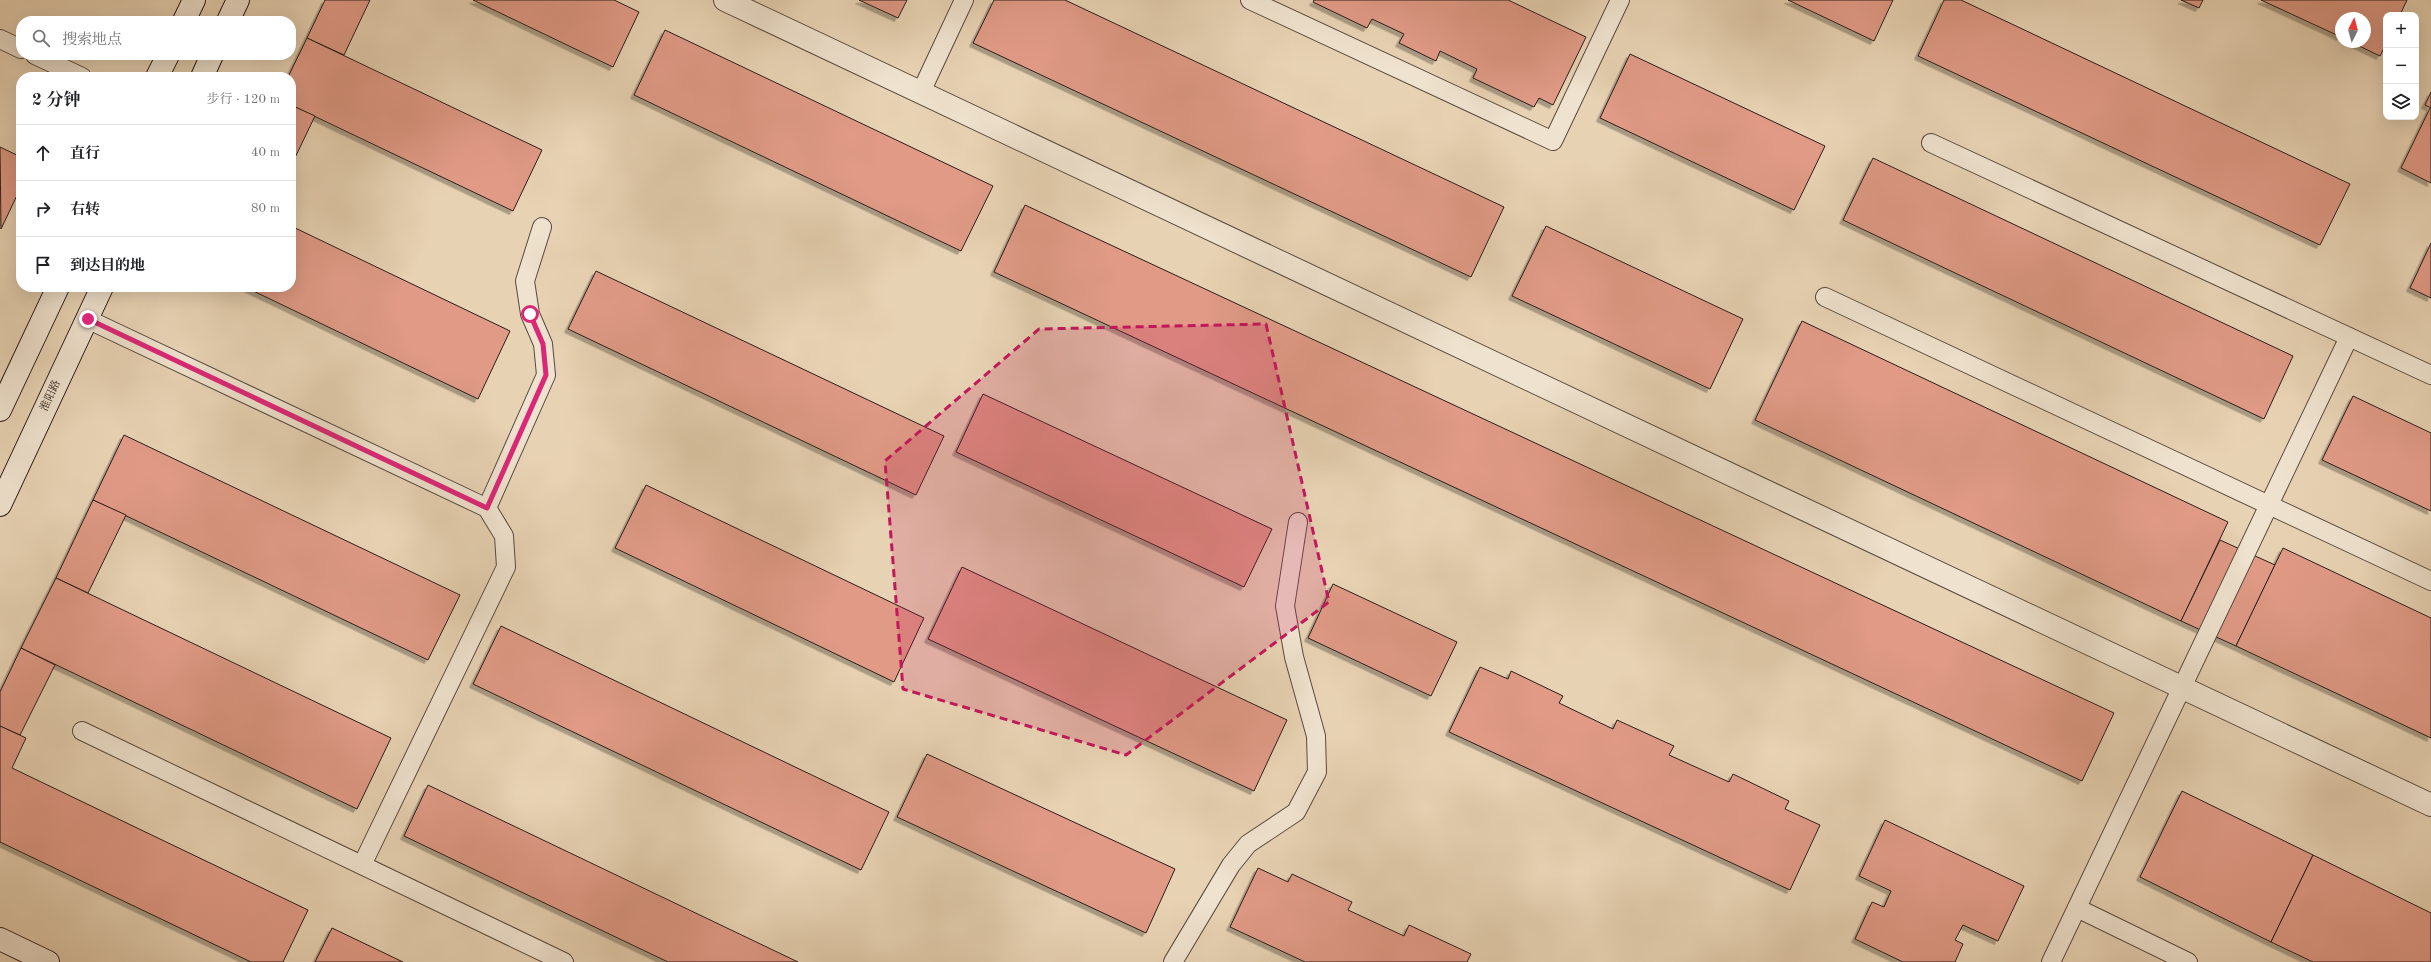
<!DOCTYPE html>
<html lang="zh">
<meta charset="utf-8">
<style>
:root{--surface:#fff;--page:#f2f2f2;--text:#202124;--muted:#757577;--line:#e0e0e0}
body{margin:0;font-family:"Old Standard TT","Noto Serif SC",serif;background:var(--page);color:var(--text)}
.controls{position:absolute;right:12px;top:12px;display:grid;overflow:hidden;border-radius:8px;box-shadow:0 4px 16px #0002}
.controls button{width:36px;height:36px;display:grid;place-items:center;padding:0;border:0;border-bottom:1px solid var(--line);background:var(--surface);color:var(--text);font:20px sans-serif}
.compass{position:absolute;left:2335px;top:12px;width:36px;height:36px;border-radius:50%;background:var(--surface);box-shadow:0 4px 16px #0002;rotate:6deg}
.stop{position:absolute;width:12px;height:12px;margin:-9px;border:3px solid #db2777;border-radius:50%;background:#fff}
.stop.end{background:#db2777;border-color:#fff;box-shadow:0 1px 4px #0008}
.list{margin:0;padding:0;list-style:none}
h2{display:flex;justify-content:space-between;align-items:center;height:52px;margin:0;padding:0 16px;font-size:17px}
h2 small{font-size:13px;font-weight:400;color:var(--muted)}
.list li{display:grid;grid-template-columns:26px 1fr auto;gap:12px;align-items:center;box-sizing:border-box;height:56px;padding:0 16px;border-top:1px solid var(--line)}
.list b{display:block;font-size:15px;white-space:nowrap}
.list em{font-size:13px;font-style:normal;color:var(--muted)}
.icon{flex:none;width:22px;height:22px;fill:none;stroke:currentColor;stroke-width:2;stroke-linecap:round;stroke-linejoin:round}
.map{position:relative;flex:none;width:2431px;height:962px;overflow:hidden}
.search{position:absolute;background:var(--surface);box-shadow:0 4px 16px #0002;left:16px;top:16px;width:280px;height:44px;display:flex;align-items:center;gap:10px;box-sizing:border-box;padding:0 14px;border-radius:16px;color:var(--muted);font-size:15px}
.panel{position:absolute;background:var(--surface);box-shadow:0 4px 16px #0002;left:16px;top:72px;width:280px;height:220px;border-radius:16px}
.map>svg:first-child{display:block}
.building{fill:#e09a86;stroke:#2a1e19;filter:url(#shadow)}
.lines{fill:none;stroke-linecap:round;stroke-linejoin:round}
.lane-casing{stroke:#594b40;stroke-width:20}
.street-casing{stroke:#594b40;stroke-width:24}
.secondary-casing{stroke:#2a1e19;stroke-width:24}
.lane{stroke:#efe2ce;stroke-width:18}
.street{stroke:#efe2ce;stroke-width:22}
.secondary{stroke:#efe2ce;stroke-width:22}
.route{stroke:#db2777;stroke-width:5}
.marked{fill:#c2185b;fill-opacity:0.2;stroke:#c2185b;stroke-width:3;stroke-dasharray:8 5;stroke-linejoin:round}
.labels{text-anchor:middle;dominant-baseline:central;stroke-width:3.5;stroke-linejoin:round;paint-order:stroke}
.street-label{font-size:11px;fill:#2a1e19;stroke:#efe2ce}
</style>
<div class="map">
<svg width="2431" height="962" viewBox="0 0 2431 962">
<defs>
<filter id="shadow"><feDropShadow dx="-3.5" dy="3.5" stdDeviation="0" flood-color="#0004"/></filter>
</defs>
<rect width="100%" height="100%" fill="#e7d2b3"/>
<filter id="stains"><feTurbulence type="fractalNoise" baseFrequency=".005" numOctaves="4"/><feColorMatrix values="0 0 0 0 .2 0 0 0 0 .09 0 0 0 0 .02 0 0 0 .5 -.17"/></filter>
<radialGradient id="worn" r=".72"><stop offset=".6" stop-color="#630" stop-opacity="0"/><stop offset="1" stop-color="#630" stop-opacity=".3"/></radialGradient>
<g class="building">
<path d="M325 0H370L344 55 307 38Z"/>
<path d="M473 0H614L639 12 613 67Z"/>
<path d="M859 0H907L898 18Z"/>
<path d="M994 0H1065L1504 207 1471 277 973 43Z"/>
<path d="M1314 0H1508L1586 37 1553 105 1539 98 1534 107 1473 78 1477 69 1440 51 1436 61 1399 43 1404 34 1372 19 1367 28 1313 2Z"/>
<path d="M1788 0H1893L1874 41Z"/>
<path d="M1944 0H1961L2350 184 2320 245 1918 56Z"/>
<path d="M2181 0H2203L2199 8Z"/>
<path d="M2261 0H2407L2400 15H2386V44L2380 56 2351 42H2365V18H2341V37Z"/>
<path d="M665 30 993 186 961 251 634 95Z"/>
<path d="M307 38 542 150 513 211 291 105V77H288Z"/>
<path d="M1630 54 1825 146 1794 210 1600 118Z"/>
<path d="M2431 92V108L2425 105Z"/>
<path d="M291 105 315 116 291 166Z"/>
<path d="M2430 108H2431V183L2401 168Z"/>
<path d="M0 147 21 157V187L1 229Z"/>
<path d="M1873 158 2293 356 2264 419 1843 220Z"/>
<path d="M1025 205 2114 713 2082 781 994 272Z"/>
<path d="M291 226 510 331 478 399 245 287H291Z"/>
<path d="M1546 226 1743 319 1710 389 1512 296Z"/>
<path d="M2431 243V298L2410 288Z"/>
<path d="M596 271 944 436 916 495 568 329Z"/>
<path d="M1802 321 2228 522 2181 621 1755 420Z"/>
<path d="M983 394 1272 529 1244 587 956 452Z"/>
<path d="M2353 396 2431 433V511L2322 460Z"/>
<path d="M124 435 460 595 428 660 93 500Z"/>
<path d="M646 485 924 618 894 682 615 548Z"/>
<path d="M93 500 126 515 88 593 56 578Z"/>
<path d="M2220 540 2275 565 2236 646 2181 621Z"/>
<path d="M2283 548 2431 618V738L2236 646Z"/>
<path d="M962 567 1287 720 1254 791 928 639Z"/>
<path d="M56 578 391 738 357 809 21 648Z"/>
<path d="M1333 584 1457 642 1431 696 1308 638Z"/>
<path d="M501 626 889 812 861 870 473 684Z"/>
<path d="M21 648 55 665 20 735 0 726V692Z"/>
<path d="M1480 667 1508 679 1511 671 1563 696 1559 703 1613 729 1617 720 1674 746 1669 755 1729 782 1733 774 1789 801 1785 809 1820 825 1790 890 1449 732Z"/>
<path d="M0 726 26 738 12 768 308 910 283 962H251L0 842Z"/>
<path d="M927 754 1175 869 1146 933 897 817Z"/>
<path d="M428 785 798 962H668L404 836Z"/>
<path d="M2182 791 2313 855 2271 942 2140 877Z"/>
<path d="M1885 820 2024 886 1998 941 1963 925 1955 940 1963 944 1955 962H1903L1855 939 1872 902 1884 907 1891 891 1859 876Z"/>
<path d="M2313 855 2431 913V962H2313L2271 942Z"/>
<path d="M1258 868 1288 882 1292 874 1352 902 1348 910 1404 936 1409 925 1471 954 1467 962H1305L1230 927Z"/>
<path d="M332 928 403 962H315Z"/>
</g>
<g class="lines">
<g class="lane-casing">
<g id="lane">
<path d="M1250 0 1553 141 1620 0"/>
<path d="M0 39 21 49"/>
<path d="M35 55 82 77"/>
<path d="M921 92 964 0"/>
<path d="M1931 143 2431 375"/>
<path d="M1825 297 2431 581"/>
<path d="M87 319 487 508 504 536 506 567 362 865"/>
<path d="M487 508 546 375 543 344 530 314 525 281 542 227"/>
<path d="M82 731 564 962"/>
<path d="M2077 908 2188 962"/>
<path d="M1173 962 1231 865 1248 844 1296 812 1317 772 1316 736 1294 657 1285 606 1298 522"/>
<path d="M2051 962 2349 337"/>
</g>
</g>
<g class="street-casing">
<path id="street" d="M725 0 2431 805"/>
</g>
<g class="secondary-casing">
<g id="secondary">
<path d="M184 21 194 0"/>
<path d="M228 21 238 0"/>
<path d="M157 77 168 55"/>
<path d="M202 77 212 55"/>
<path d="M0 410 58 287"/>
<path d="M0 505 102 287"/>
<path d="M0 939 48 962"/>
</g>
</g>
<use href="#lane" class="lane"/>
<use href="#street" class="street"/>
<use href="#secondary" class="secondary"/>
</g>
<g class="lines">
<path class="route" d="M88 319 487 508 546 375 543 344 530 314"/>
</g>
<path class="marked" d="M1266 324 1329 602 1126 755 903 689 885 461 1039 329Z"/>
<g class="labels">
<g class="street-label">
<text transform="translate(51 396) rotate(-65)">淮阳路</text>
</g>
</g>
<rect width="100%" height="100%" filter="url(#stains)"/>
<rect width="100%" height="100%" fill="url(#worn)"/>
</svg>
<div class="controls">
<button>+</button>
<button>−</button>
<button><svg class="icon" aria-label="layers" viewBox="0 0 24 24"><path d="M12 4l9 5-9 5-9-5zM3 14l9 5 9-5"/></svg></button>
</div>
<svg class="compass" viewBox="-18 -18 36 36"><path d="M0-13l5 13h-10z" fill="#e53935"/><path d="M0 13l5-13h-10z" fill="#757577"/></svg>
<div class="stop" style="left:530px;top:314px"></div>
<div class="stop end" style="left:88px;top:319px"></div>
<div class="search"><svg class="icon" aria-label="search" viewBox="0 0 24 24"><circle cx="10" cy="10" r="6"/><path d="M15 15l6 6"/></svg>搜索地点</div>
<section class="panel">
<h2>2 分钟<small>步行 · 120 m</small></h2>
<ul class="list">
<li><svg class="icon" aria-label="ahead" viewBox="0 0 24 24"><path d="M12 20V5M6 11l6-6 6 6"/></svg><div><b>直行</b></div><em>40 m</em></li>
<li><svg class="icon" aria-label="right" viewBox="0 0 24 24"><path d="M7 20v-9h11M14 6l5 5-5 5"/></svg><div><b>右转</b></div><em>80 m</em></li>
<li><svg class="icon" aria-label="arrive" viewBox="0 0 24 24"><path d="M6 21V4h12l-3 4 3 4H6"/></svg><div><b>到达目的地</b></div></li>
</ul>
</section>
</div>
